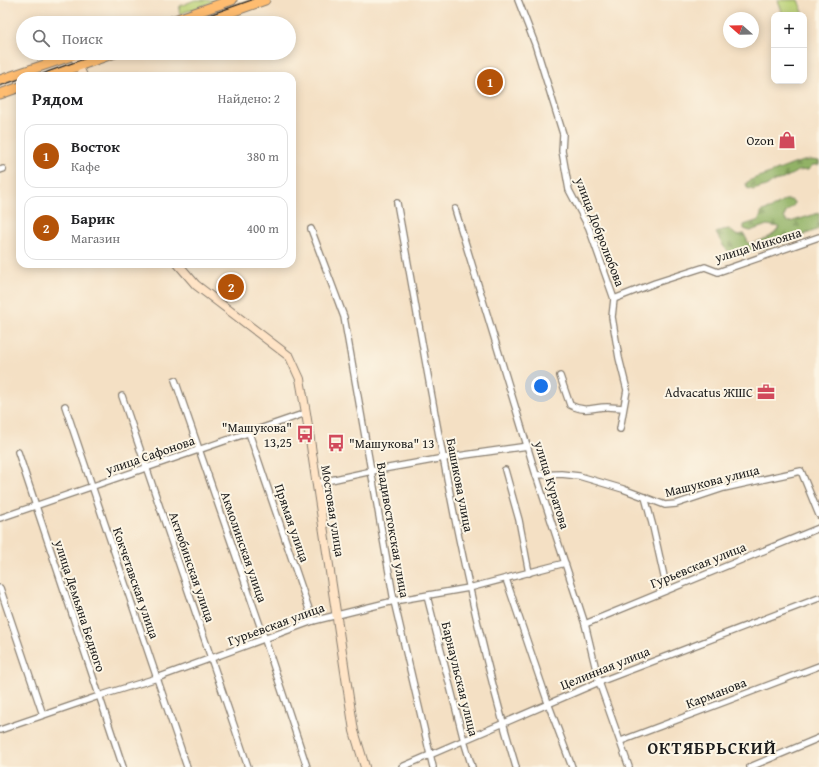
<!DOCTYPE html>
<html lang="ru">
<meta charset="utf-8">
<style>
:root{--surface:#fff;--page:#f6f6f6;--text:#202124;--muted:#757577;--line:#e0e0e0;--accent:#b45309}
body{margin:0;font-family:"Gentium Book Plus",serif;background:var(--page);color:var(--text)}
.controls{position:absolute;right:12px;top:12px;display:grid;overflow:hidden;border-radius:8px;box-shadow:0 2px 10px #0003}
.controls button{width:36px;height:36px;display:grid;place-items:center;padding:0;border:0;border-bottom:1px solid var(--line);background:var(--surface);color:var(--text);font:20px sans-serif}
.compass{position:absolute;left:723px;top:12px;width:36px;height:36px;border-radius:50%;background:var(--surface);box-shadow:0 2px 10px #0003;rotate:290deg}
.you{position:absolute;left:541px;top:386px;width:14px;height:14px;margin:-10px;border:3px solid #fff;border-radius:50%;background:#1a73e8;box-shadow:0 0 0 6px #1a73e833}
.badge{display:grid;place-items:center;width:26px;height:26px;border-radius:50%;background:var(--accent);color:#fff;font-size:13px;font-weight:700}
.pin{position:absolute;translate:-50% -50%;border:2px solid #fff;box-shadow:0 1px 4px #0006}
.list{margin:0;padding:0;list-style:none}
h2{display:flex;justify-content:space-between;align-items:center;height:52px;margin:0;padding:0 16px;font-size:17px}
h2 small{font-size:13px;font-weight:400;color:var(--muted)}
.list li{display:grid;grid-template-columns:26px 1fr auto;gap:12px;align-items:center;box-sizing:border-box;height:64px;margin:0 8px 8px;padding:0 8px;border:1px solid var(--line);border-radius:12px}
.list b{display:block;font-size:15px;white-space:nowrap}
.list p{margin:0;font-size:13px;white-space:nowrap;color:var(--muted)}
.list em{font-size:13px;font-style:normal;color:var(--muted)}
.icon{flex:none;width:22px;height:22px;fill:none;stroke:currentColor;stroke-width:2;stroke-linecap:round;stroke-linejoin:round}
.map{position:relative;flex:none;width:819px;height:767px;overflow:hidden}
.search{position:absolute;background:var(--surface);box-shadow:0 2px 10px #0003;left:16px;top:16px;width:280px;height:44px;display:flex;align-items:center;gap:10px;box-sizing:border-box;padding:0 14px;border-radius:22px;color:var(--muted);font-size:15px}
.panel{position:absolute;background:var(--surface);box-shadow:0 2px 10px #0003;left:16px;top:72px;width:280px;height:196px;border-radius:12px}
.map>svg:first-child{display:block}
.green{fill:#b9d075;stroke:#6a7648}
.forest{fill:url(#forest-firs);stroke:#576741}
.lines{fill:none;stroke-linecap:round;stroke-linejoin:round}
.street-casing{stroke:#887e70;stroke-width:8}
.secondary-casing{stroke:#887e70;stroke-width:10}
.primary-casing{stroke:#887e70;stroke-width:11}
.street{stroke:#fff;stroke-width:5.5}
.secondary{stroke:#ffe4c6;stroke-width:8}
.primary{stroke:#febc70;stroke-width:9}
.tram{stroke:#1c1c1c;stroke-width:1}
.labels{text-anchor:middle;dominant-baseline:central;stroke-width:4;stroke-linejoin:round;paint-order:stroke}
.poi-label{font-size:13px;fill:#1c1c1c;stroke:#fcf5e5;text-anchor:end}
.street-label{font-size:13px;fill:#1c1c1c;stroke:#fcf5e5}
.district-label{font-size:17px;font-weight:bold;letter-spacing:1px;fill:#1c1c1c;stroke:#fcf5e5}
</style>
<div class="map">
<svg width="819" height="767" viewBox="0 0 819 767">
<defs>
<pattern id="forest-firs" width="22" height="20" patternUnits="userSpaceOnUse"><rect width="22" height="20" fill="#92b266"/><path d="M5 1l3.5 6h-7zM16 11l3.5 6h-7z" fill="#7d9858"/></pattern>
</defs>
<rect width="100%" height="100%" fill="#fcf5e5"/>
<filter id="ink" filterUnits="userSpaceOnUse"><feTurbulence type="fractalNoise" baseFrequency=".025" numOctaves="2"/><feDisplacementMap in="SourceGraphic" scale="8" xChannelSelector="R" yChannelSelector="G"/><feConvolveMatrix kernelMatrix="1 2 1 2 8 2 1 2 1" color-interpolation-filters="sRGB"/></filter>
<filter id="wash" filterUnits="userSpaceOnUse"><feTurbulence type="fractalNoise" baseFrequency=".012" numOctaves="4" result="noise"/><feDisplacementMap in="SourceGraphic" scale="16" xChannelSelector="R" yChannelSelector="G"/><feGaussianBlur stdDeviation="0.9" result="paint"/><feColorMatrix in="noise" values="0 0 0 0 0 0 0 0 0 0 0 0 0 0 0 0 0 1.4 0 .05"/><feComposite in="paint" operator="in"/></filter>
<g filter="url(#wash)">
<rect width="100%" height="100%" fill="#f4e0c4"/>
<g class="green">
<path d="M195 0H215V1L180 14 179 11 180 6Z"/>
<path d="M778 0H798L804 15H783Z"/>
</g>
<g class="forest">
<path d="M811 160 819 161V165H813L808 170 798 171 783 179 774 181 769 185 753 190 747 188 746 183C756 176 767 175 778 170 790 166 798 161 811 160Z"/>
<path d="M785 200H791L795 203C791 210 787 209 784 217L786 221 790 222 819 213V229C798 237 775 248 752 251 743 251 739 250 730 253L724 247 716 233 722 230 729 229 736 235 744 234 749 244C760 241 775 237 779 227L767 225 750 231 744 229V225L759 220 762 211 772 208Z"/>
</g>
</g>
<g filter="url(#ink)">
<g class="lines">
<g class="street-casing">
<g id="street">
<path d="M518 0 535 44 563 134 562 151 569 190 589 228 614 299 612 317 619 358 627 390 620 429"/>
<path d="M0 170 3 169"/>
<path d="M397 203C432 392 460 583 516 767"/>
<path d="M455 209 536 475 585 624 599 682 629 767"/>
<path d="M311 229 344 317 394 601 433 767"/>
<path d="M614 299 655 283 705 267 718 272 819 237"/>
<path d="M560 376 570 405C586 413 592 407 607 407 613 407 618 408 623 408"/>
<path d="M175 380 265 640 307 767"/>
<path d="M122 396 248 767"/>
<path d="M65 406 187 767"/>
<path d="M249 433 313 621"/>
<path d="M18 452 123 767"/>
<path d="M505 470 519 520 529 573"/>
<path d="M536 475 561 474 579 476 623 489 665 505 676 504 724 488 801 471 819 515"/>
<path d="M317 483 372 471 444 458 528 446"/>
<path d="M645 497 653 527 667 590"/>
<path d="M0 518 306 413"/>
<path d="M506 579 548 703 572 767"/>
<path d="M0 588 43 715"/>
<path d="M427 596 464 741 472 767"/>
<path d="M585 624 819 528"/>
<path d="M0 730 99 696 157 678 313 621 394 601 469 588 565 563"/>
<path d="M621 741 819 666"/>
<path d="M402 767 599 682 819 598"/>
<path d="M750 767 819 738"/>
</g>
</g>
<g class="secondary-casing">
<g id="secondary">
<path d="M74 55 83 76"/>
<path d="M178 264 196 285 290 357 300 379 306 413 354 731 365 767"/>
</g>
</g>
<g class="primary-casing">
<g id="primary">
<path d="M166 23 232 0"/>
<path d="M200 23 265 0"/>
<path d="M50 76 115 53"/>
<path d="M0 80 80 53"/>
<path d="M0 94 20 87"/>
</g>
</g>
<use href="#street" class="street"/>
<use href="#secondary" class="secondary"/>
<use href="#primary" class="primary"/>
<g class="tram">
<path d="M187 23 252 0"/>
<path d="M36 76 101 53"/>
<path d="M0 86 20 79"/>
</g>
</g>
</g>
<defs>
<g id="shop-bare" transform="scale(1.38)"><path d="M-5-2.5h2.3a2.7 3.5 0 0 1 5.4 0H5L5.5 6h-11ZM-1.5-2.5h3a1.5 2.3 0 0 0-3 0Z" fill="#d1495b" stroke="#fcf5e5" stroke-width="2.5" paint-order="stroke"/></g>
<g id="office-bare" transform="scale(1.38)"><path d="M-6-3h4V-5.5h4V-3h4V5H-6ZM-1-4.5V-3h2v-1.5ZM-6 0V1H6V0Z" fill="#d1495b" stroke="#fcf5e5" stroke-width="2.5" paint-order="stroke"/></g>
<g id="bus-bare" transform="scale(1.38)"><path d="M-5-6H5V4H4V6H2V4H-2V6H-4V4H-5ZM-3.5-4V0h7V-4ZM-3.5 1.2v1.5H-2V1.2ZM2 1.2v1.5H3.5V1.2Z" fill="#d1495b" stroke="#fcf5e5" stroke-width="2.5" paint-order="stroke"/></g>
</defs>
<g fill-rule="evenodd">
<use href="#shop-bare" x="787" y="140"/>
<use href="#office-bare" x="766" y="392"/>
<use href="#bus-bare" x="305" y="434"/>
<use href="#bus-bare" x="336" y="443"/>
</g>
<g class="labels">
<g class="poi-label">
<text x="774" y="140">Ozon</text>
<text x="753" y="392">Advacatus ЖШС</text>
<text x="292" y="427">"Машукова"<tspan x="292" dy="15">13,25</tspan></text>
<text x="349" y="443" text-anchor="start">"Машукова" 13</text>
</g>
<g class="street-label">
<text transform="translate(600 232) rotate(69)">улица Добролюбова</text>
<text transform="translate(758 245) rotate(-17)">улица Микояна</text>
<text transform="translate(150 455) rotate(-19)">улица Сафонова</text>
<text transform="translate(712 481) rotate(-14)">Машукова улица</text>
<text transform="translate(460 485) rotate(79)">Башикова улица</text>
<text transform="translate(552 485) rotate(73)">улица Куратова</text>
<text transform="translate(333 511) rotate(81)">Мостовая улица</text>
<text transform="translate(292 523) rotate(71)">Прямая улица</text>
<text transform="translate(393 530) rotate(80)">Владивостокская улица</text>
<text transform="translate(244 547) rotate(71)">Акмолинская улица</text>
<text transform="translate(698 565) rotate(-22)">Гурьевская улица</text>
<text transform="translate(192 567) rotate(71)">Актюбинская улица</text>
<text transform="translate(136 583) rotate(71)">Кокчетавская улица</text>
<text transform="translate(80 606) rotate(72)">улица Демьяна Бедного</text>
<text transform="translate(276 624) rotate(-20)">Гурьевская улица</text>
<text transform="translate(605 668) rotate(-22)">Целинная улица</text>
<text transform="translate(460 679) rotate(76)">Барнаульская улица</text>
<text transform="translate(716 693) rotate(-21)">Карманова</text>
</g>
<g class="district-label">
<text x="712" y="747">ОКТЯБРЬСКИЙ</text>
</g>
</g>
</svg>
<div class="controls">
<button>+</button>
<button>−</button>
</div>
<svg class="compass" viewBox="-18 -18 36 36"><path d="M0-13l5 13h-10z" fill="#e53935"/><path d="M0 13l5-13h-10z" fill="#757577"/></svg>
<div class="you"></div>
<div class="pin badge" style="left:490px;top:82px">1</div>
<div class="pin badge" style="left:231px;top:287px">2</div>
<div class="search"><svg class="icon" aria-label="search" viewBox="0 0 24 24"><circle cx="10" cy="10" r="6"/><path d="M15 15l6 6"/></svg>Поиск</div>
<section class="panel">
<h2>Рядом<small>Найдено: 2</small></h2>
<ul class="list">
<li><span class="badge">1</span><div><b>Восток</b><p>Кафе</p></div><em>380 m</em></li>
<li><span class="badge">2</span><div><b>Барик</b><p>Магазин</p></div><em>400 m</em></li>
</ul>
</section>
</div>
